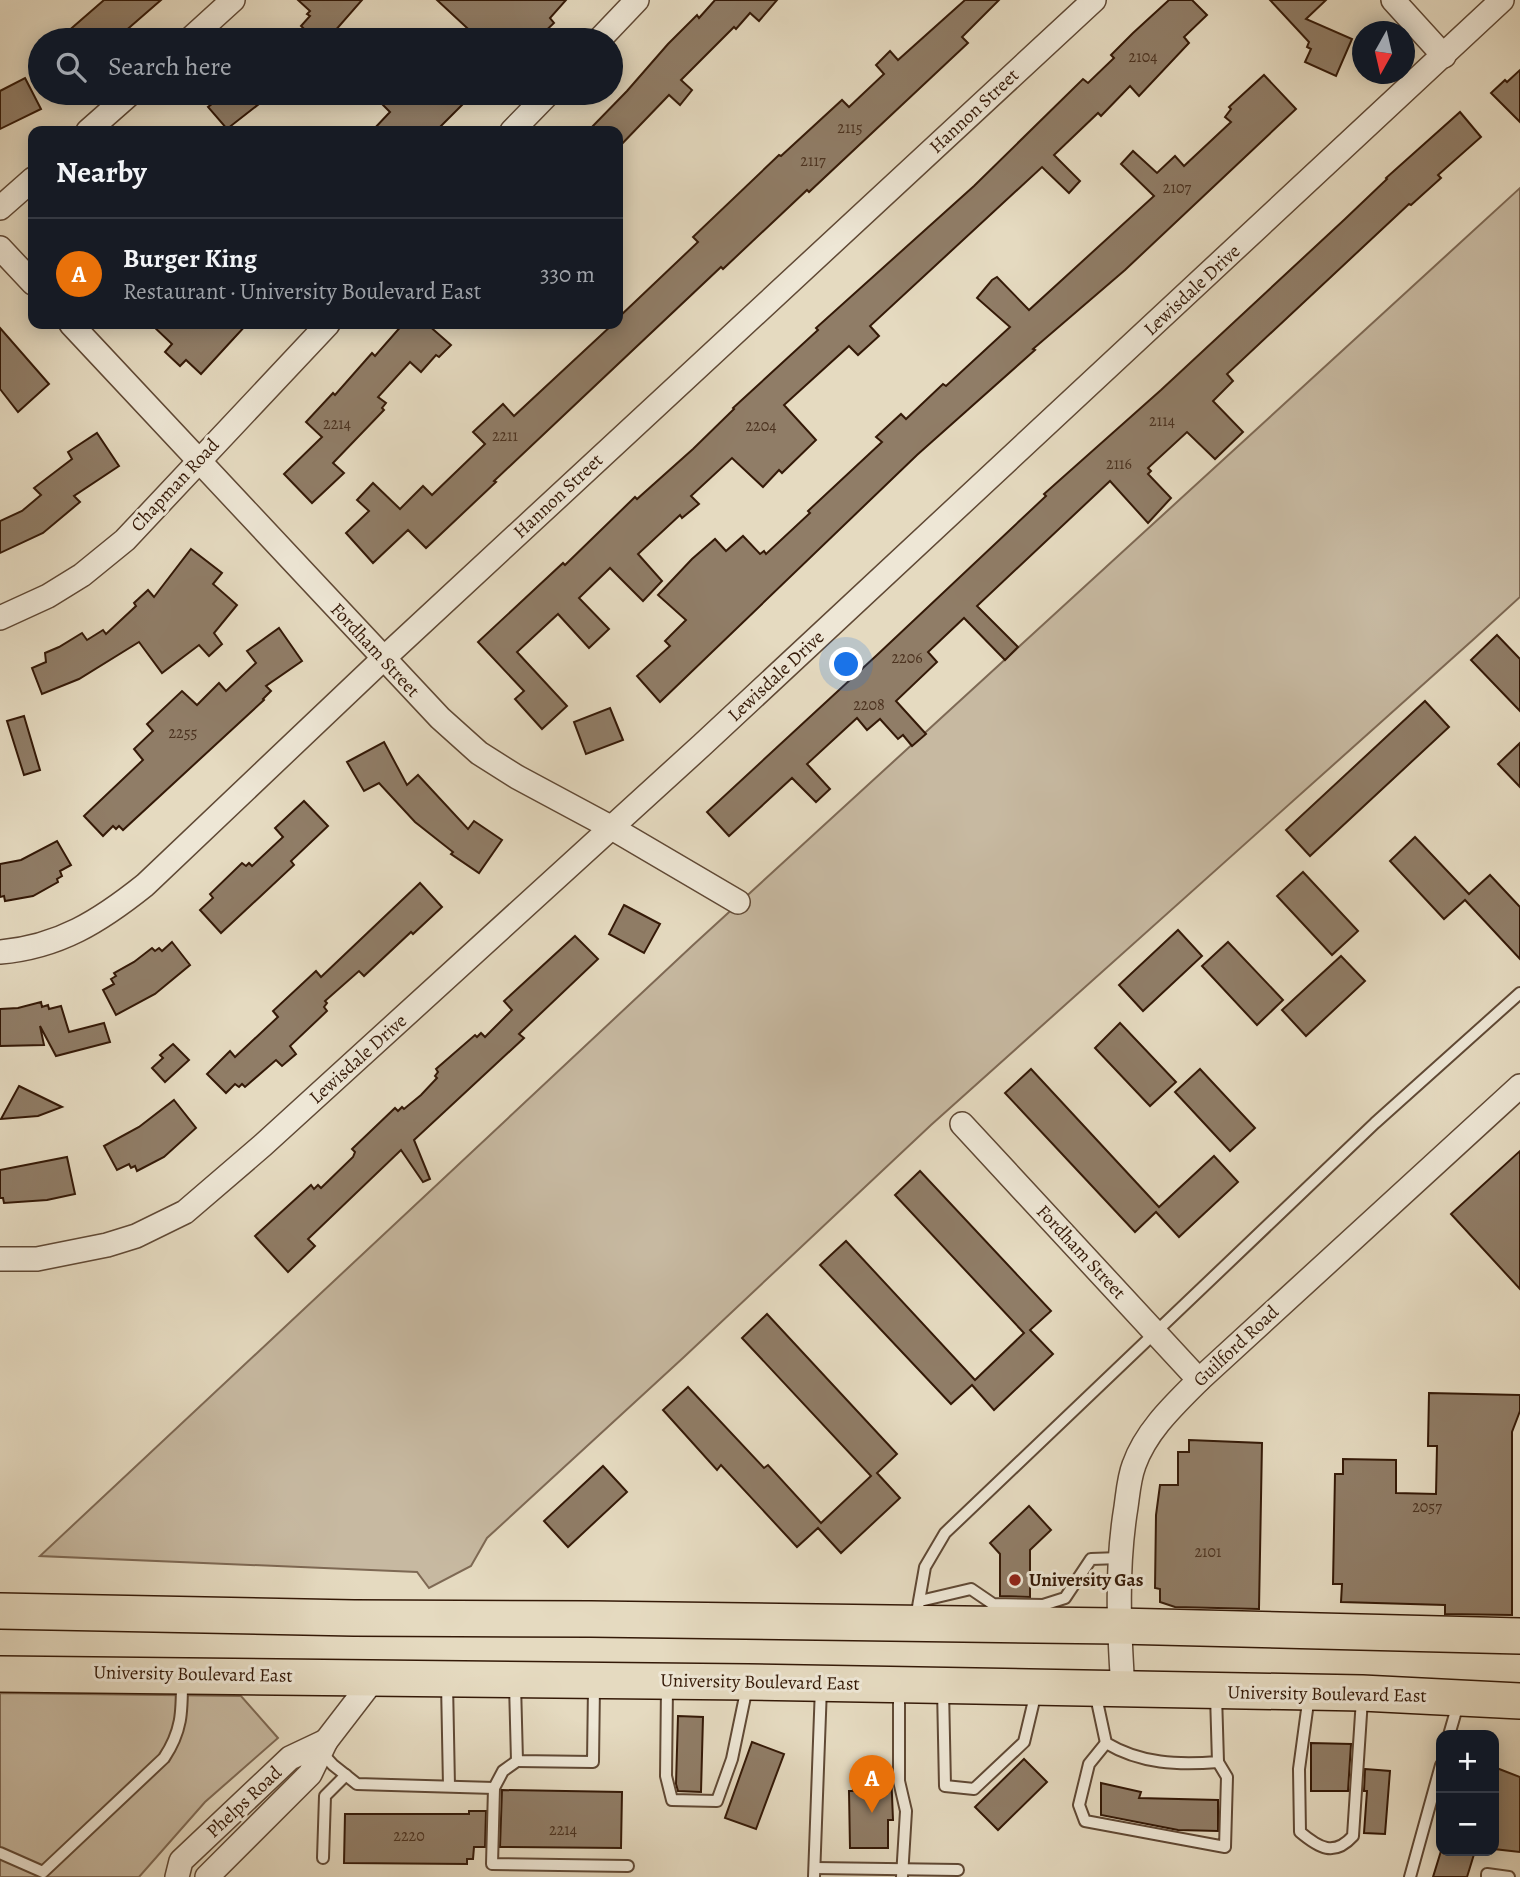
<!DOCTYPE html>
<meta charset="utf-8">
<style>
:root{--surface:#171b24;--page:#20242c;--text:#f1f3f6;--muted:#9ea1a6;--line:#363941;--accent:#c59692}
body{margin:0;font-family:Alegreya,serif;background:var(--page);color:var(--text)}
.controls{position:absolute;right:21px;bottom:21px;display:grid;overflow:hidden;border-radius:14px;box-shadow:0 4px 18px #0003}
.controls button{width:63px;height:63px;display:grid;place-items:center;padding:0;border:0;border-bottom:2px solid var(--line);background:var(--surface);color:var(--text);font:35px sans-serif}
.compass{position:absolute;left:1352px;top:21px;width:63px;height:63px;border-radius:50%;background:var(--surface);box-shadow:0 4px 18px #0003;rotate:188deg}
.you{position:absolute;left:847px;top:665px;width:24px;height:24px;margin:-18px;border:5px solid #fff;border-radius:50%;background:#1a73e8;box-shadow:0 0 0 10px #1a73e833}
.badge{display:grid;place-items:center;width:46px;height:46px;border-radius:50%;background:var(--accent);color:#fff;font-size:23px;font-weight:700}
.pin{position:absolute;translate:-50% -58px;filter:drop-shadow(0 2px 4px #0008)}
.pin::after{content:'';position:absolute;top:37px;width:24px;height:21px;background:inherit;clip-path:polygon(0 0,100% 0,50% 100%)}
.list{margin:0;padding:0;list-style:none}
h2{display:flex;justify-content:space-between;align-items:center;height:91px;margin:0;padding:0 28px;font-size:30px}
h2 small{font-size:23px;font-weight:400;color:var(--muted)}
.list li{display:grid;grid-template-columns:46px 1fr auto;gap:21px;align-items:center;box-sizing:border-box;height:112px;padding:0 28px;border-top:2px solid var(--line)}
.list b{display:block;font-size:26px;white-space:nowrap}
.list p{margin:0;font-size:23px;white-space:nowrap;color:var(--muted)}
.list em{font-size:23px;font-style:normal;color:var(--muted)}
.icon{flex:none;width:38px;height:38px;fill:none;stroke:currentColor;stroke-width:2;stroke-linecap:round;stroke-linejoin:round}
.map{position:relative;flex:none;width:1520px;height:1877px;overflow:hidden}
.search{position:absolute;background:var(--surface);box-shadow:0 4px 18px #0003;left:28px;top:28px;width:595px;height:77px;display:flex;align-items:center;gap:18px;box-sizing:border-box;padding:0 24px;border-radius:38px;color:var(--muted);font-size:26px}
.panel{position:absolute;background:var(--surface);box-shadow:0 4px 18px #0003;left:28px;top:126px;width:595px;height:203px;border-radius:14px}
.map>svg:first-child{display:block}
.green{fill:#c7b9a1;stroke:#7e6954;stroke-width:2}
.building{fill:#907d67;stroke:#341907;stroke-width:2}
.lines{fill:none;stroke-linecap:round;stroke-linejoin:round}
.lane-casing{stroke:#604935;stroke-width:14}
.street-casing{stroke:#604935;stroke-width:26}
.primary-casing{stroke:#341907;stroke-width:38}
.lane{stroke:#eee7d6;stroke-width:10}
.street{stroke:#eee7d6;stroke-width:23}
.primary{stroke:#e5dac0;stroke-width:35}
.poi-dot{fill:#8f2418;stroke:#eee7d6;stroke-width:2.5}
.labels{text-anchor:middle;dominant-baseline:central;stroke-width:6;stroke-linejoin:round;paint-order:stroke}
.number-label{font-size:16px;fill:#4b321f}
.street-label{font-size:19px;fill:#341907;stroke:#eee7d6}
.poi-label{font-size:19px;font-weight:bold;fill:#341907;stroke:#eee7d6;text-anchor:start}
</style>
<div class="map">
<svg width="1520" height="1877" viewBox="0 0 1520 1877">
<rect width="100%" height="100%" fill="#e5dac0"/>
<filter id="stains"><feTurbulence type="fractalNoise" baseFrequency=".00286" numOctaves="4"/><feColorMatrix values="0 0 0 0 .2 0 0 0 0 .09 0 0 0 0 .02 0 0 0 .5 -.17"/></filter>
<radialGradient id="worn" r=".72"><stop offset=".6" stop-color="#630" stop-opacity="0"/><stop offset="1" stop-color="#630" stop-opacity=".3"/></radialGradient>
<g class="green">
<path d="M1520 188V597L1475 638 931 1125 684 1357 487 1538 471 1566 429 1588 417 1572 40 1556 692 946Z"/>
<path d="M0 1693 241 1696 278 1738 205 1802 139 1877H0Z"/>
</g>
<g class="building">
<path d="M104 0H161L115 40H58Z"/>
<path d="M298 0H362L327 40H316L301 26 310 16 307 14 310 11Z"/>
<path d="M437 0H566L550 18 554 23 536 40H480Z"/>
<path d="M715 0H777L759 21 750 13 736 29 734 27 681 80 692 90 680 105 669 95 618 148V131H588L627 91 668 44 697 15 699 18Z"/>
<path d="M965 0H999L962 37 968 43 809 192 807 190 723 269 721 267 494 481 496 482 426 548 408 530 373 563 346 533 369 511 357 500 373 483 400 509 423 486 432 495 485 444 473 432 503 404 514 416 613 324H618V318L698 242 693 237 779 155 781 156 842 100 849 107 884 74 876 65 890 51 898 60Z"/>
<path d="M1169 0H1192L1207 15 1184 37 1189 43 1139 96 1130 86 1101 116 1098 113 1054 155 1080 181 1069 193 1042 167 870 326 879 336 858 355 849 346 784 405 816 440 782 473 779 470 763 487 732 458 691 496 699 504 682 518 680 515 638 554 662 581 643 601 610 568 579 598 609 629 589 648 558 614 517 652 567 706 542 729 515 699 524 691 478 642 563 563 565 565 635 497 637 499 693 449 734 409 733 408 818 330 816 328 974 186 1083 79 1088 83 1114 58 1111 55 1133 33Z"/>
<path d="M1270 0H1326L1306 19 1352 39 1336 76 1305 62 1311 49 1307 47 1309 42Z"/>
<path d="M1520 70V122L1491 93 1505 80 1507 82Z"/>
<path d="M1264 75 1296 109 1125 270 1033 349 1035 350 917 455 660 702 637 676 670 646 665 641 686 620 658 595 692 559 715 539 726 551 743 536 760 554 764 551 766 554 810 513 808 511 882 442 876 437 901 414 906 419 943 384 946 386 1010 327 977 298 992 280 997 277 1029 310 1154 196 1121 164 1133 151 1157 173 1175 156 1184 166 1231 122 1225 117 1231 109 1229 107Z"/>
<path d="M25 78 41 109 0 129V91Z"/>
<path d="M211 93H273L227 129 208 107 217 100Z"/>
<path d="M371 93H474L436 131H372L390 112Z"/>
<path d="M1460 112 1481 137 1438 175 1441 178 1411 205 1409 204 1227 374 1233 381 1213 401 1243 432 1215 459 1187 432 1148 468 1151 471 1148 474 1171 498 1148 523 1110 481 977 606 1018 647 1005 660 964 618 928 652 937 662 896 701 926 734 912 746 903 735 898 739 880 719 867 730 857 718 807 764 830 789 816 802 792 778 729 836 707 812 877 655 1046 496 1044 494 1161 390 1345 219 1387 179 1386 178Z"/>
<path d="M151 324H247L201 374 186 360 180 366 165 352 172 344Z"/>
<path d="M403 324H427L451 345 439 357 436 355 421 372 410 362 378 397 386 403 382 408 384 410 333 463 344 473 312 503 284 474 322 437 306 422 333 393 335 395 372 353 375 356Z"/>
<path d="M0 328 49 384 18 412 0 389Z"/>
<path d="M97 433 119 466 74 496 80 502 43 533 0 553V521L22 511 41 495 34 488 72 459 68 452Z"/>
<path d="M191 549 222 573 213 584 237 605 214 633 222 644 209 656 199 645 162 673 139 642 79 679 42 694 32 668 46 662 45 653 59 647 82 633 87 640 103 630 106 634 136 606 134 603 148 590 154 597Z"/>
<path d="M279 628 302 661 266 686 271 691 263 699 264 700 123 830 119 826 116 829 113 826 103 836 84 816 143 760 134 749 153 731 147 724 182 691 197 705 219 683 226 691 256 663 247 651Z"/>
<path d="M1497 635 1520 659V711L1471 660Z"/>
<path d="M1425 701 1449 727 1310 856 1286 830Z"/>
<path d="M610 708 623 740 586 754 574 722Z"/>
<path d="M24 716 40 770 24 775 7 721Z"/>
<path d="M384 742 407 785 418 775 468 829 474 821 502 840 479 873 451 854 453 852 415 822 379 783 364 791 347 762Z"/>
<path d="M1520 743V787L1498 764Z"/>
<path d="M304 801 328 826 291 861 294 865 221 933 200 910 213 898 210 894 242 863 246 866 249 863 252 866 283 837 275 828Z"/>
<path d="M1415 837 1469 894 1490 875 1520 907V959L1465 900 1444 919 1390 861Z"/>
<path d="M57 841 71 865 60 871 62 876 57 879 58 882 33 896 5 901 4 896 0 897V864L21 860Z"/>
<path d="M1303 872 1358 931 1332 955 1277 896Z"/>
<path d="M420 883 442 907 413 934 411 932 364 976 359 971 325 1001 327 1003 324 1007 327 1011 290 1046 296 1054 282 1066 276 1060 245 1087 242 1084 239 1087 235 1084 226 1093 207 1074 230 1051 235 1057 278 1017 273 1011 316 971 321 977Z"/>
<path d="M624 905 660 924 644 953 609 934Z"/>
<path d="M1178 930 1202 956 1143 1011 1119 985Z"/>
<path d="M575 936 598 959 519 1034 524 1038 414 1140 430 1179 423 1182 401 1150 308 1239 315 1246 288 1272 255 1236 311 1185 314 1189 318 1185 321 1188 353 1157 355 1152 352 1149 395 1108 398 1111 402 1107 404 1109 421 1095 437 1078 435 1076 438 1072 436 1069 475 1035 477 1037 481 1033 485 1037 512 1010 504 1001Z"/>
<path d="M172 942 190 965 155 994 116 1015 103 990 114 984 111 979 116 976 114 973 134 962 152 948 155 951 159 948 162 951Z"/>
<path d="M1228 942 1283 1000 1257 1025 1202 966Z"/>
<path d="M1341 956 1365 981 1306 1036 1282 1010Z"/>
<path d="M41 1002 42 1007 48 1005 49 1009 61 1006 69 1032 104 1023 110 1042 56 1056 40 1026 44 1045 0 1046V1009L18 1008Z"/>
<path d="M1120 1023 1176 1082 1150 1106 1095 1048Z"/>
<path d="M173 1044 189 1060 165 1082 152 1068 163 1058 160 1055Z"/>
<path d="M1031 1069 1159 1207 1214 1156 1238 1182 1179 1237 1156 1212 1135 1232 1005 1093Z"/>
<path d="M1200 1069 1255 1128 1230 1151 1175 1092Z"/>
<path d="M19 1086 62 1107 38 1116 1 1119Z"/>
<path d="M174 1100 196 1128 164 1157 137 1171 135 1166 131 1168 129 1164 117 1170 104 1146 139 1127Z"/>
<path d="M1520 1151V1289L1451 1214Z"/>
<path d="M67 1157 75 1194 47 1200 4 1203 3 1198H0V1170Z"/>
<path d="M920 1171 1051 1311 1030 1330 1053 1354 994 1410 972 1385 951 1404 820 1265 846 1241 975 1380 1024 1333 895 1195Z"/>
<path d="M767 1314 897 1454 877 1473 900 1498 841 1553 818 1528 797 1547 721 1465 717 1470 663 1410 688 1387 764 1468 768 1465 821 1523 871 1476 742 1338Z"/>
<path d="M1429 1393 1520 1395V1411L1512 1432V1615L1445 1614V1605L1341 1602 1342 1584H1333L1335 1474H1343V1459L1396 1460V1493L1436 1494 1437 1446H1428Z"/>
<path d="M1189 1440 1262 1443 1259 1609 1175 1607 1160 1602V1589L1155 1588 1156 1515 1160 1485H1178V1452H1189Z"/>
<path d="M603 1466 627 1492 568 1547 544 1521Z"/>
<path d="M1029 1506 1051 1530 1030 1550V1597L1000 1596V1554L990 1543Z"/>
<path d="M678 1716 703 1717 701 1792 678 1791 676 1784Z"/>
<path d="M752 1742 784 1754 756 1829 725 1818Z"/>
<path d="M1311 1743 1351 1744 1348 1791H1311Z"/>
<path d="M1024 1759 1047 1782 998 1830 975 1807Z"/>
<path d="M1494 1767 1520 1777V1852L1494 1849Z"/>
<path d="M1365 1769 1390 1771 1385 1834 1364 1833 1367 1791H1364Z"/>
<path d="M853 1771H891L893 1820H888V1848H850L849 1791H853Z"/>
<path d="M1101 1783 1141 1792 1139 1798 1218 1800V1831L1178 1830 1101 1815Z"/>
<path d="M502 1790 622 1792 621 1848 500 1847Z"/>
<path d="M469 1811H486L485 1847H474L473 1859H467V1864L344 1863 345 1814H469Z"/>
<path d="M1441 1851H1475L1467 1877H1433Z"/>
</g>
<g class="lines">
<g class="lane-casing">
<g id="lane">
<path d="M920 1601 971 1589 993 1604 1043 1605 1065 1598 1091 1559 1120 1558"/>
<path d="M916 1618 925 1567 945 1533 1375 1123 1520 993"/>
<path d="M447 1683 449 1786"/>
<path d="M515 1684 517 1761 593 1762 594 1686"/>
<path d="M667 1687 666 1776 672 1800 717 1801 732 1759 747 1687"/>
<path d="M899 1688V1781L906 1811 902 1877"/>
<path d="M943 1689 945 1786 974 1789 1024 1742 1036 1692"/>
<path d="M1095 1692 1106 1743C1141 1764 1178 1765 1218 1762L1216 1695"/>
<path d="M1309 1695 1299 1769 1300 1832C1319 1848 1334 1857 1353 1836L1362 1699"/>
<path d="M1449 1735 1458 1704"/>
<path d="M1106 1743 1089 1764 1079 1805 1085 1821 1225 1847 1227 1777 1218 1762"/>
<path d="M321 1752 333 1765 357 1784 494 1788"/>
<path d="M517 1761 503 1771 494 1788 492 1864 628 1866"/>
<path d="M0 1853 43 1872 164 1758C182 1731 182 1712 182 1681"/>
<path d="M323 1858 325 1796 346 1775"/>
<path d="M815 1868 958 1870"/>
<path d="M814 1877 821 1687"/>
<path d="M1410 1877 1441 1765"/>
<path d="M1487 1877V1874L1509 1877"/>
</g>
</g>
<g class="street-casing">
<g id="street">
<path d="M1393 0 1444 56"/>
<path d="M189 40 233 0"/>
<path d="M599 40 637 0"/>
<path d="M88 131 131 93"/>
<path d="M512 131 549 93"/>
<path d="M0 208 33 179"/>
<path d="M0 248 33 283"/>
<path d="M71 324 440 718 479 753 517 777 612 828 738 902"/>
<path d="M0 618 48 596 82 575 125 540 328 324"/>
<path d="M0 952C59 947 100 921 145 885L383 659 1094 0"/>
<path d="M962 1124 1199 1380"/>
<path d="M0 1259H37L107 1245 136 1236 185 1212 263 1145 702 745 1502 0"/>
<path d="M1123 1690C1119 1629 1116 1568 1126 1507 1128 1493 1129 1478 1134 1465 1146 1431 1174 1405 1199 1380L1520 1086"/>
<path d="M177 1877 181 1861 290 1758 326 1741"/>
<path d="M207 1877 310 1774 326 1741 376 1676"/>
</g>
</g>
<g class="primary-casing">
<g id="primary">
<path d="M0 1611 354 1618 591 1619 1118 1626 1520 1636"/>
<path d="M0 1674 748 1682 1362 1693 1520 1701"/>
</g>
</g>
<use href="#lane" class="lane"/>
<use href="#street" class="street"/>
<use href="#primary" class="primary"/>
</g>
<circle class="poi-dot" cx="1015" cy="1580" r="7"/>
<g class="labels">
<g class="number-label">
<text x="1143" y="57">2104</text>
<text x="850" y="128">2115</text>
<text x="813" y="161">2117</text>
<text x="1177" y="188">2107</text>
<text x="1162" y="421">2114</text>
<text x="337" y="424">2214</text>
<text x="761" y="426">2204</text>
<text x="505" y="436">2211</text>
<text x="1119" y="464">2116</text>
<text x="907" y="658">2206</text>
<text x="869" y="705">2208</text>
<text x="183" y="733">2255</text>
<text x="1427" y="1507">2057</text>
<text x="1208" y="1552">2101</text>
<text x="563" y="1830">2214</text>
<text x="409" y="1836">2220</text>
</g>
<g class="street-label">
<text transform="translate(974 111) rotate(-43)">Hannon Street</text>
<text transform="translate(1192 290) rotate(-43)">Lewisdale Drive</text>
<text transform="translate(175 485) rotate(-47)">Chapman Road</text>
<text transform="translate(558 496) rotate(-43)">Hannon Street</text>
<text transform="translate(375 650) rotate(47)">Fordham Street</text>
<text transform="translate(776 676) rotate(-43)">Lewisdale Drive</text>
<text transform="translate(358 1059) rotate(-42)">Lewisdale Drive</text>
<text transform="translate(1081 1252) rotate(47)">Fordham Street</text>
<text transform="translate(1236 1346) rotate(-43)">Guilford Road</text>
<text transform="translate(193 1674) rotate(1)">University Boulevard East</text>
<text transform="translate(760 1682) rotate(1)">University Boulevard East</text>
<text transform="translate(1327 1694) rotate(1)">University Boulevard East</text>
<text transform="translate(244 1802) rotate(-43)">Phelps Road</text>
</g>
<g class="poi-label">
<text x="1029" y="1580">University Gas</text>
</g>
</g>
<rect width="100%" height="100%" filter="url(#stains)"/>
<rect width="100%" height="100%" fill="url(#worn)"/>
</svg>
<div class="controls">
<button>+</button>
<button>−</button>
</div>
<svg class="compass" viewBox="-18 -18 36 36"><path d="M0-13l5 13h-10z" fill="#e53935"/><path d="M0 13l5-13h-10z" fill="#9ea1a6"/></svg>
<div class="you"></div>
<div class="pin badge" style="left:872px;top:1813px;background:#e8710a">A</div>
<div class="search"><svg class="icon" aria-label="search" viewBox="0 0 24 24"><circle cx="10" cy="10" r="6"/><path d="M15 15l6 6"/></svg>Search here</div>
<section class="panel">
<h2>Nearby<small></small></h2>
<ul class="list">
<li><span class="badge" style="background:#e8710a">A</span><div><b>Burger King</b><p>Restaurant · University Boulevard East</p></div><em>330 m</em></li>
</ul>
</section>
</div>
